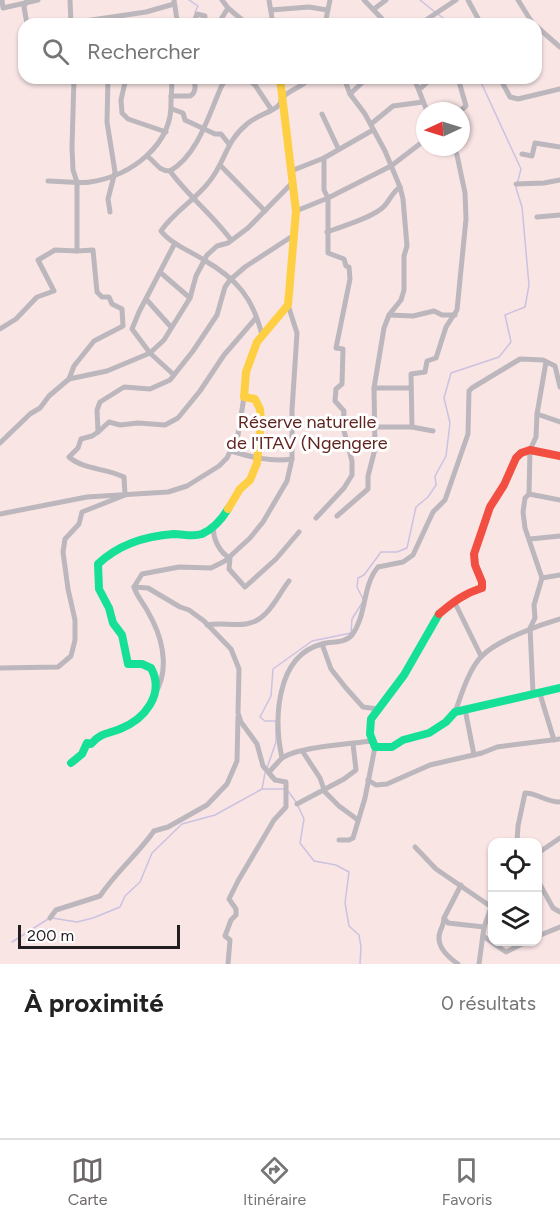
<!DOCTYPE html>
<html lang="fr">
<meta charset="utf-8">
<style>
:root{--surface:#fff;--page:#f6f6f6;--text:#222;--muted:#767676;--line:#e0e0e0;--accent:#6d676b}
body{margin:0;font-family:Figtree,sans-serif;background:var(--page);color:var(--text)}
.controls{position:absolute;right:18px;bottom:18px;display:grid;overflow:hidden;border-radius:12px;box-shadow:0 2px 4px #0004}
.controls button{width:54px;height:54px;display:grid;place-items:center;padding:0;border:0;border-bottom:2px solid var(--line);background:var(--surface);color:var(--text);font:30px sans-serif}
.compass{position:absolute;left:416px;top:102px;width:54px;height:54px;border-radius:50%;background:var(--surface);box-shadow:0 2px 4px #0004;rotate:266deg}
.scale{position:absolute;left:18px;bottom:15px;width:162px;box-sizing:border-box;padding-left:6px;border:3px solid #221d20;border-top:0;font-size:16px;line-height:21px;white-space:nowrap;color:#221d20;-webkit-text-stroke:4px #fff;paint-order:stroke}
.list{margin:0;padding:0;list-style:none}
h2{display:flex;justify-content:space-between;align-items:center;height:78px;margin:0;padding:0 24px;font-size:26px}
h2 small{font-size:20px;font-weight:400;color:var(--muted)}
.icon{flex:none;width:33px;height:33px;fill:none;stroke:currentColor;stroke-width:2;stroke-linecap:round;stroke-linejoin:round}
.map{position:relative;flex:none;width:560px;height:964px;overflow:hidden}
.search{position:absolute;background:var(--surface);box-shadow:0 2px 4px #0004;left:18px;right:18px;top:18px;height:66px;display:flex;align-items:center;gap:15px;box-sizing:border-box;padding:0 21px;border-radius:18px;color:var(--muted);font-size:22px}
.sheet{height:174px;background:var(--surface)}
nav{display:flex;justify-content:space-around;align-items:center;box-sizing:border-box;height:84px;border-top:2px solid var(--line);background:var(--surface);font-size:16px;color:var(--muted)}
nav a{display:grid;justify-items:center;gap:3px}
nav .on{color:var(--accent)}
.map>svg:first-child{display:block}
.green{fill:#fae5e5;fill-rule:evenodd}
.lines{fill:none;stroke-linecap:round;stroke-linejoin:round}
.stream{stroke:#cbc2e1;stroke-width:1.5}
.street{stroke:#bcb7bd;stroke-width:5}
.fast{stroke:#16e098;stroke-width:8}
.slow{stroke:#ffcf43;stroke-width:8}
.jam{stroke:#f24e42;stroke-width:8}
.labels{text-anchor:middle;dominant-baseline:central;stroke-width:6;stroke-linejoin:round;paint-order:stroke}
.park-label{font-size:18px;fill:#602420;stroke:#fff}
</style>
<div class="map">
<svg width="560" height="964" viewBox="0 0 560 964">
<rect width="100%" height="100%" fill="#f8f1f5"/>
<path class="green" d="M0 0H560V964H0ZM24 24H536V78H24ZM425 111H461V147H425ZM492 842H538V942H492Z"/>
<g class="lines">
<g class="stream">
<path d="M189 0 198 6 195 12"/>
<path d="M420 0 435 12"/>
<path d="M439 15 452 24"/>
<path d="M363 599 357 587 358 578 364 575 381 552H397L407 548 416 507 428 497 436 485 435 476 446 456 450 423 444 398 451 373 499 357 511 342 505 315 525 307 529 285 522 207 516 188 521 169 479 78"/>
<path d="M267 768 276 742V721H265L260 717 271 696 273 669 312 641 351 633 352 619 362 603"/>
<path d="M262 789 265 773"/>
<path d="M288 791 296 802"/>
<path d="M298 806 304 819 300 843 314 861 336 865 349 872 345 903 349 926 359 935 361 947 360 964"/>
<path d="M52 918 77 922 93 918 120 907 125 896 140 882 152 853 182 824 215 815 262 789H284"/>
<path d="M12 942 48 919"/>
</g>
<g class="street">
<path d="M2 0 3 8 38 0"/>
<path d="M70 0 71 24"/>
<path d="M174 0 177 20 175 24"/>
<path d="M222 0 228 8 247 24"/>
<path d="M269 0 273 24"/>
<path d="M364 0 387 24"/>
<path d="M468 0 481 24"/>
<path d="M518 0 533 24"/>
<path d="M26 2 24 7 27 24"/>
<path d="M374 9 386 0"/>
<path d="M271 10 309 7 327 10"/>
<path d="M177 20 185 24"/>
<path d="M71 23 146 12 174 4"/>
<path d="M193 24 197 14 205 16V20L214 24"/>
<path d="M218 24 228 8"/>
<path d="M325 24 330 0"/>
<path d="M420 24 456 0"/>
<path d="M536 26 560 47"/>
<path d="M108 78 107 122 115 172 108 199 110 212"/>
<path d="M126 78 121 100 122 113 128 119 166 132"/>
<path d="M227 78 222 85C209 114 198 155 170 171 188 196 213 215 231 240"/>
<path d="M246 78 255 85 271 109"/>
<path d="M414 78 427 111"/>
<path d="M458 78 466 106 460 111"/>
<path d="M500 78 510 97 518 99 560 89"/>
<path d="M420 89 432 78"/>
<path d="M350 94 365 80 373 78"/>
<path d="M171 96H190C197 92 195 85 194 78"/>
<path d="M172 109 183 113 185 120 215 134H221L229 144"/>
<path d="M322 114 338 148"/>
<path d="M371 124 393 106 423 102"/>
<path d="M522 154 532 156 535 143 560 147"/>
<path d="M147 156C156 162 158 171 170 171"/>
<path d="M221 166 265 211"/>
<path d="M291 171 324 158 373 130"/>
<path d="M48 181C61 181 77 184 90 182 131 176 173 145 171 101 171 93 173 85 171 78"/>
<path d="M516 184 544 183 560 180"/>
<path d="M296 211 328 198 391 166 425 140"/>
<path d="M537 217 560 215"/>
<path d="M327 232C345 225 366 220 381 209 388 205 391 193 400 187"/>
<path d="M161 273 190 298"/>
<path d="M146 299 171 327"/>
<path d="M389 315 413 316 434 311 442 315H455"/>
<path d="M0 329 16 319 37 297 54 291 38 260 55 250 77 251V182L73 170 72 147 74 78"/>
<path d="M262 335C253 298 237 279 204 260 190 251 171 244 161 231 174 212 195 200 209 182 226 161 225 142 247 124 255 116 273 112 279 105 284 99 278 102 283 97 291 89 303 87 310 78"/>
<path d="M174 375 150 353 132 329 139 312 175 243"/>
<path d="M69 379 74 366 94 341 123 326 122 309 112 304 109 297H102L97 292 93 250 77 251"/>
<path d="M374 388H410"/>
<path d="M537 414 560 422"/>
<path d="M374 427H412L433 431"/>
<path d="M412 427 411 374 425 372 427 361 436 358 446 327 457 310 466 219 465 193 457 155 453 147"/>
<path d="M98 432 109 422 120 425 138 423 165 425 178 418 200 391 224 355 256 318"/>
<path d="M0 443 30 414 40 408 49 396 69 379 107 371 150 353 164 340 190 298 196 276 207 255 217 246 228 243 248 228 292 183"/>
<path d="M231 451C251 457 271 462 292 459"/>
<path d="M529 494 560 500"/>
<path d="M0 514 87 497 168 492 187 486 219 466 227 458 238 435 244 397"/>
<path d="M337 516 368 489V476L375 449 374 388 384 328 389 315 401 300 404 290V256L407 246 403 199 400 187 385 151 365 114 350 94 344 78"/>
<path d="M316 518 344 488 352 475V461L343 427 344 411 335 401 336 389 342 384 343 349 336 348 350 279 349 267 346 266 344 259 328 253V198L324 190V158"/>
<path d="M214 527C212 538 220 553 230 558L229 569 245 587 276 559 299 532"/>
<path d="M530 539 560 536"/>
<path d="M542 578 560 575"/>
<path d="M134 587C137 597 143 602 148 612 161 634 170 665 157 690"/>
<path d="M454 601 481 656"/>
<path d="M207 625C220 622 233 626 246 624 268 621 277 596 289 581"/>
<path d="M322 644 331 669 346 688 363 707 378 709"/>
<path d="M0 668 58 667 71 656 75 640V620L68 589 63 552 65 539 79 524 82 512 125 495 124 477C106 468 84 470 69 457L78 448 81 439 92 436 98 432 97 410 100 402 124 387 150 389 170 380 193 351 217 315 225 287 230 280 245 267 291 237 292 241"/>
<path d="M533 693 530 628 535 618 534 605 542 578 525 528 523 512 525 498 529 494 530 450 536 437 537 414 546 362"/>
<path d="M540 694 554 740"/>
<path d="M465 709 474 755"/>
<path d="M455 712C461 696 469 669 481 657 495 641 539 625 560 619"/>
<path d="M303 752 320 778 325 792 339 806 358 820"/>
<path d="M282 758C274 721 275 656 322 644 332 641 344 644 352 635 367 615 362 586 378 567L403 562 413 555 433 512 445 500 468 434 469 391 472 388 520 359 543 360 555 366 560 387"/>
<path d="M269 772C273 768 278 762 282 758 298 747 350 744 371 741"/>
<path d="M368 780 376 785 387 784 430 765 482 753 497 747 560 739"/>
<path d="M297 804 344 779 356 770 353 744"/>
<path d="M339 840H349L353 838 365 798 375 747"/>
<path d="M517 842 518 826 525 793C537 793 546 802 560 802"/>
<path d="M415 847 436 869 490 906"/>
<path d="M538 853 560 838"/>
<path d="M538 881 553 908 560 912"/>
<path d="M461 885 444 918 448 923 484 927"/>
<path d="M50 918 56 910 100 896C116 872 138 854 154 831L168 827 207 805 227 784 237 761 238 717"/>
<path d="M444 918C444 924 442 926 440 932 435 946 448 957 458 964"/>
<path d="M483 936 506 952 526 942"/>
<path d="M538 936 560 927"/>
<path d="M228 964 230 940 225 936 231 920 236 915V909L229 899 238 881 274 820 286 807V782L275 780 263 766 257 744 241 722 238 713 239 669 231 649 204 621 189 610 180 607 148 588 134 587 142 574 179 567 211 568 225 561 250 538 263 522 287 481 292 459V410L297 333 288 305"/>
<path d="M479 964 484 927 492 905"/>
</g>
<g class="fast">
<path d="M439 614 404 675 371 719 370 734 375 747H392L403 740 429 733 446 722 455 712 560 688"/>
<path d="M71 763 82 754 87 743 91 744C100 733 108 734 120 729 145 719 165 694 151 668L142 664H128L122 635 113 623 109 608 99 589 98 564C119 544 145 536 174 534 183 534 193 537 202 534 213 529 222 519 228 509"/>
</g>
<path class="slow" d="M228 509 240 489 250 480 257 463 261 421 260 409 255 399 244 397 246 372 257 342 288 305 296 211 280 78"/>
<path class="jam" d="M439 614C453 602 465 593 482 588V582L475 565 474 554 490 507 504 485 516 458 521 453 530 450 560 456"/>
</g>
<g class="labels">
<g class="park-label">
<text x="307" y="422">Réserve naturelle<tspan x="307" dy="21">de l'ITAV (Ngengere</tspan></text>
</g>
</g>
</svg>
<div class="controls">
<button><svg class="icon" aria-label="locate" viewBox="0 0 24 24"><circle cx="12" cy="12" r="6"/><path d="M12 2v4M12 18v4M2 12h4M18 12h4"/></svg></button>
<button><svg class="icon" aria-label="layers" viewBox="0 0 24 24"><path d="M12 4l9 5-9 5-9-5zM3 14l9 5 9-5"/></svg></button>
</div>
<svg class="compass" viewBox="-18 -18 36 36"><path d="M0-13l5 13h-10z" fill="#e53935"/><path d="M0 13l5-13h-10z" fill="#767676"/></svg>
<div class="scale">200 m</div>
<div class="search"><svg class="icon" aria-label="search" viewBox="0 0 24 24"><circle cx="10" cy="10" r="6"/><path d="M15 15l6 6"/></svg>Rechercher</div>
</div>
<section class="sheet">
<h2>À proximité<small>0 résultats</small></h2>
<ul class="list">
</ul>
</section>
<nav>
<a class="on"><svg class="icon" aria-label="map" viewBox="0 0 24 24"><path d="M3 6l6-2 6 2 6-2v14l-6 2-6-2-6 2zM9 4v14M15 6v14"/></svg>Carte</a>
<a><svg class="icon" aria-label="directions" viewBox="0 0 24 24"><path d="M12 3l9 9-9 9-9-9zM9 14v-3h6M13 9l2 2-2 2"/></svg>Itinéraire</a>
<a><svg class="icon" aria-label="saved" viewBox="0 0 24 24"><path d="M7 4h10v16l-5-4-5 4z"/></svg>Favoris</a>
</nav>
